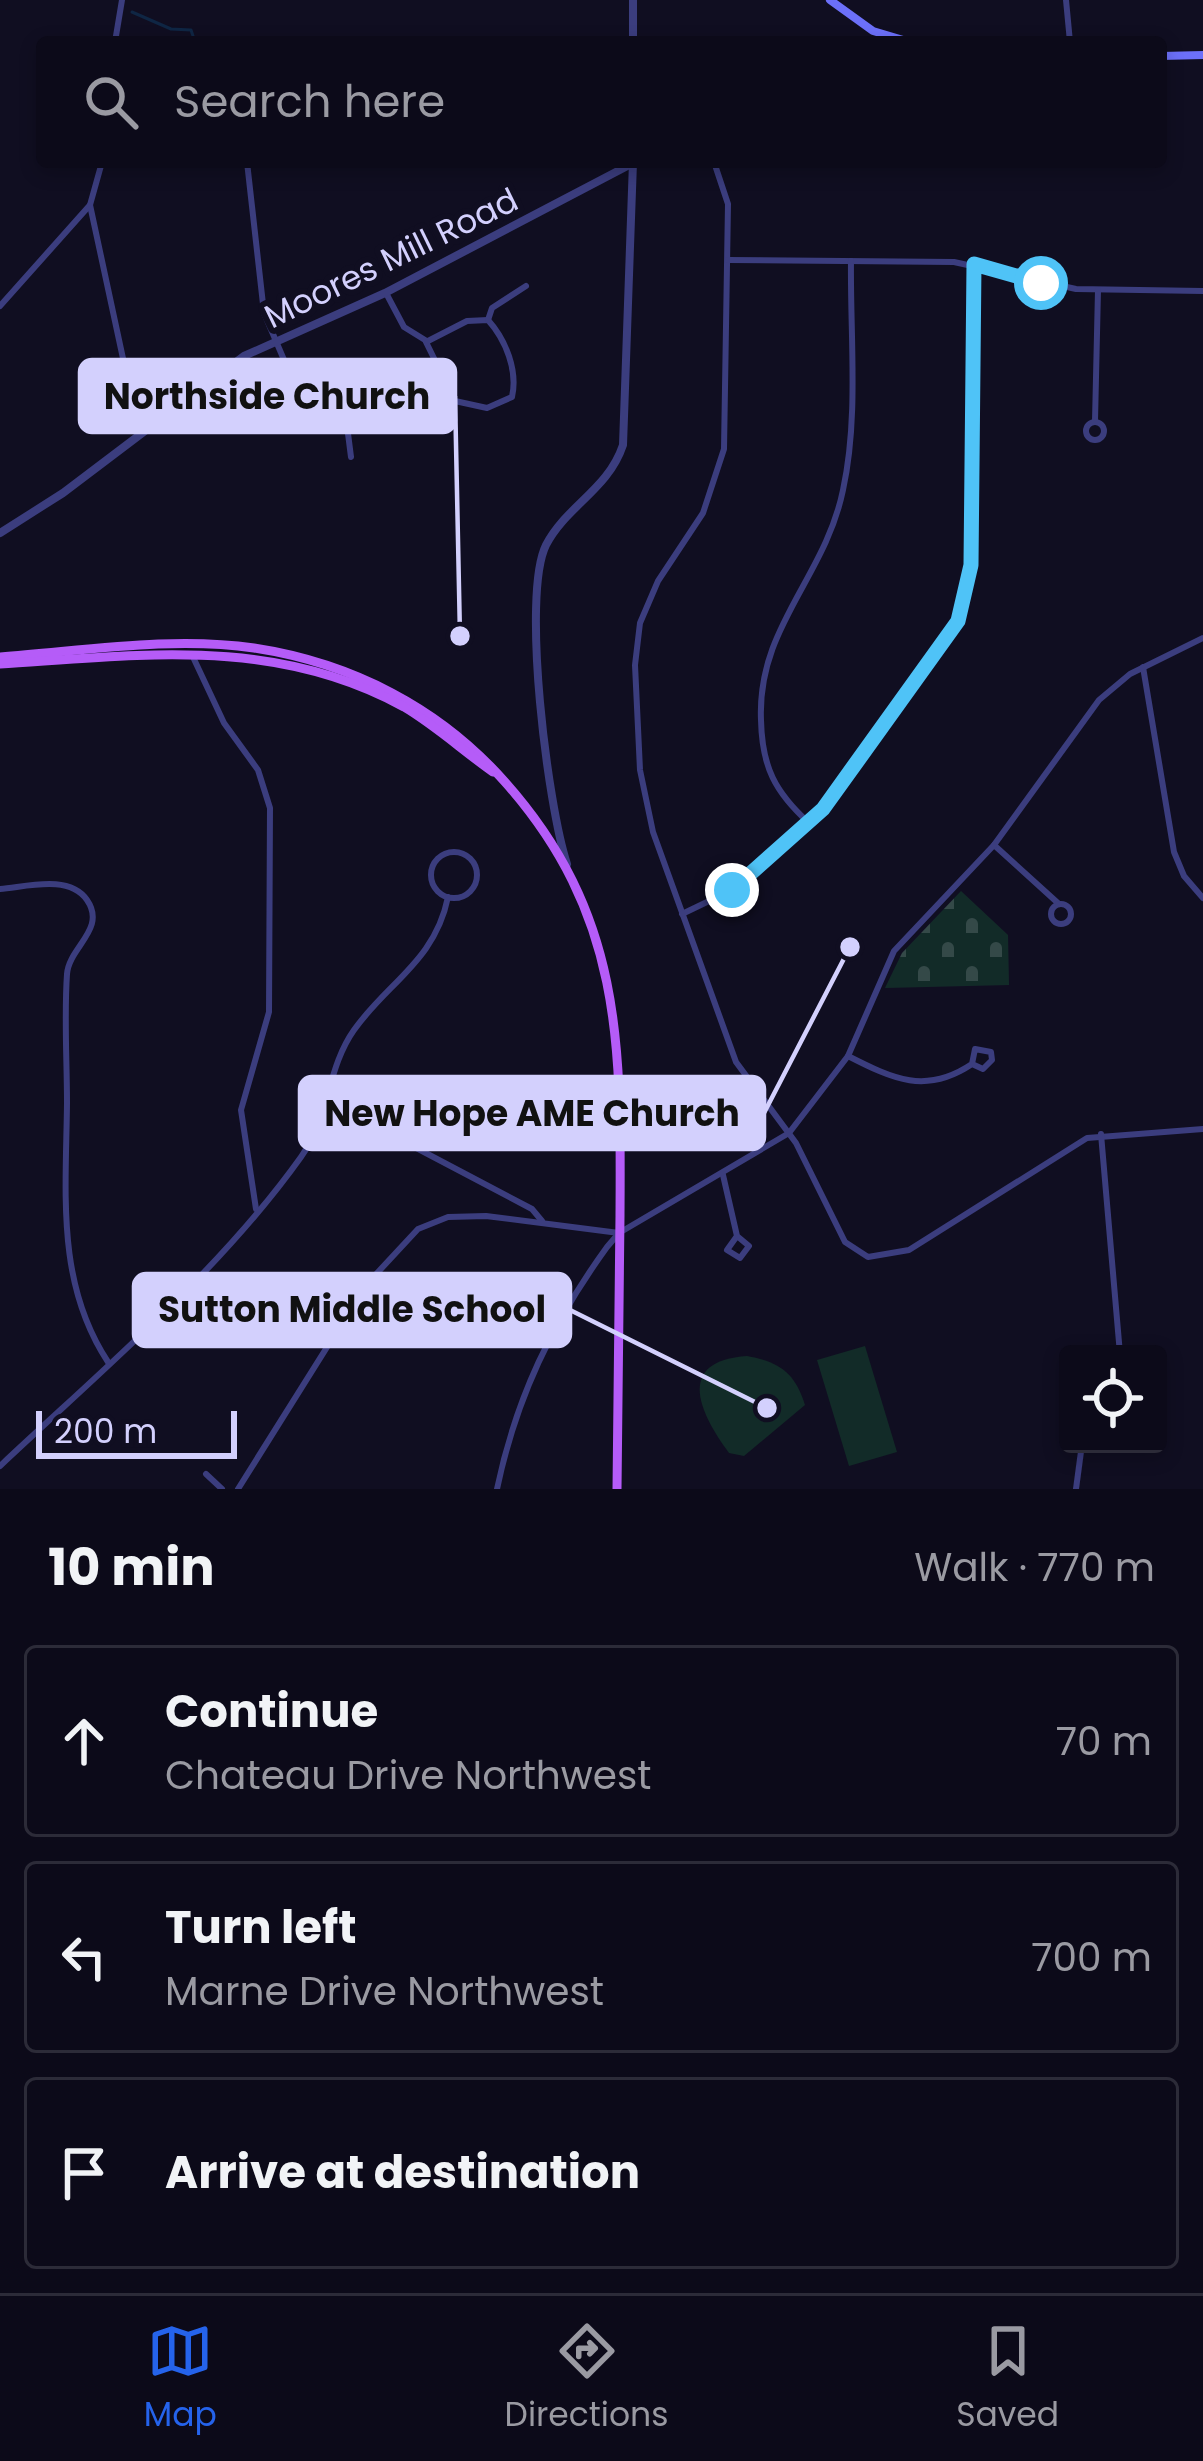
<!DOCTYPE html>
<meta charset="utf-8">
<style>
:root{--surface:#0c0a19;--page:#151322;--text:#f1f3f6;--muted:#9a9aa2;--line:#2c2b38;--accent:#2563eb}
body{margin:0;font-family:Poppins,sans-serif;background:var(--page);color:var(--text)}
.controls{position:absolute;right:36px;bottom:36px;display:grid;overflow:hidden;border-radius:12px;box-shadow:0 6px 18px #0003}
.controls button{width:108px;height:108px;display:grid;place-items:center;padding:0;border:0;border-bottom:3px solid var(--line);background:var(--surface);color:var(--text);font:60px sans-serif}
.scale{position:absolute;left:36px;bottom:30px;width:201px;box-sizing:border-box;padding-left:12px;border:6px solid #d3d0fd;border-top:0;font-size:33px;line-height:42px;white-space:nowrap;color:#d3d0fd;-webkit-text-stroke:9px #100e21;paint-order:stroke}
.stop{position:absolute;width:36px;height:36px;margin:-27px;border:9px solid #4fc3f7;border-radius:50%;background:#fff}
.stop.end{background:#4fc3f7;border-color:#fff;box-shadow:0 3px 12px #0008}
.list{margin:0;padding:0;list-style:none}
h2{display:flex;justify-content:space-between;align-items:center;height:156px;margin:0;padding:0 48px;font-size:51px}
h2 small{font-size:39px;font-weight:400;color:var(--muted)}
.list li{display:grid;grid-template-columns:78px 1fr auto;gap:36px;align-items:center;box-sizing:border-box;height:192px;margin:0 24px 24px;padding:0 24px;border:3px solid var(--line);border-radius:12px}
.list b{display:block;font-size:45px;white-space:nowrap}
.list p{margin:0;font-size:39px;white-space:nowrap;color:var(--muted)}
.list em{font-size:39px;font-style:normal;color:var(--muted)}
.icon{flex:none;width:66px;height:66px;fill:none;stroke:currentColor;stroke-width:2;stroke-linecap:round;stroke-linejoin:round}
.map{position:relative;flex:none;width:1203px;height:1489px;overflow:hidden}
.search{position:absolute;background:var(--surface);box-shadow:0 6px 18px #0003;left:36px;right:36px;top:36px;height:132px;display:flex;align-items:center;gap:30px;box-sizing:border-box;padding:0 42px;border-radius:12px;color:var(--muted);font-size:45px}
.sheet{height:804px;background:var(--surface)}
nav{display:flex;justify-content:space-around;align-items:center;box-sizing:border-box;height:168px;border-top:3px solid var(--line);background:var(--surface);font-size:33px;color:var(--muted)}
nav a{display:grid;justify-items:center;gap:6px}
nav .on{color:var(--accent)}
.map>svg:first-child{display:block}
.grass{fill:#122b28}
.cemetery{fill:url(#cemetery-stones)}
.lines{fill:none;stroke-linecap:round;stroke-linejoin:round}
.stream{stroke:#0f2644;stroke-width:3}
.minor{stroke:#3b3d7e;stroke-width:6}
.tertiary{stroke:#3b3d7e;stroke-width:8}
.secondary{stroke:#6c70f9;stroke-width:8}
.primary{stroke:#b55cf8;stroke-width:9}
.route{stroke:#4fc3f7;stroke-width:15}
.labels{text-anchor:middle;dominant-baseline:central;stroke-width:12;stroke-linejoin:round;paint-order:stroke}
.street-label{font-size:33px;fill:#d3d0fd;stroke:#100e21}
.leader{fill:none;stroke:#d3d0fd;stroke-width:4.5}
.callout-dot{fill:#d3d0fd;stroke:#100e21;stroke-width:4.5}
.callout{fill:#d3d0fd;stroke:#d3d0fd;stroke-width:4.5}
.callout-label{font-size:36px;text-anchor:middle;font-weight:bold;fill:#111}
</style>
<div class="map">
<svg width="1203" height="1489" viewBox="0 0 1203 1489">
<defs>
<pattern id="cemetery-stones" width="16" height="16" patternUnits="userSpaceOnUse" patternTransform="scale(3)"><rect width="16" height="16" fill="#122b28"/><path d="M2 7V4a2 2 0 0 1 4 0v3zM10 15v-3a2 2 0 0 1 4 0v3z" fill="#344948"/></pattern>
</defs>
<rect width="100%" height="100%" fill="#100e21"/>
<g class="grass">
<path d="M865 1346 897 1452 849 1466 817 1360Z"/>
<path d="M747 1356C780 1362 795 1373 805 1405L744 1456 729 1453C700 1414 674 1361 747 1356Z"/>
</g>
<path class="cemetery" d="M961 891 1008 935 1009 985 885 988 902 953Z"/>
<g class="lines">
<path class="stream" d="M132 12 171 29 191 30 195 42"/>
<g class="minor">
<path d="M1066 0 1070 42"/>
<path d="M115 42 122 0"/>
<path d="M247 162 264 313 296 388 333 399 345 410 351 457"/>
<path d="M714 162 728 204 724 449 703 513 658 581 640 623 635 665 640 770 653 832 736 1062 796 1143 845 1242 868 1257 909 1250 1087 1138 1203 1129"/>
<path d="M90 205 130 391 149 428"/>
<path d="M728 260 954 262 1076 289 1203 291"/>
<path d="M386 293 404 327 425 340 455 401 487 408 512 397C518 371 506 340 488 320L467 321 426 342"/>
<path d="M0 306 90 205 102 162"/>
<path d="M488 320 492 308 526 286"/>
<path d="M1095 421 1098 290"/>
<circle cx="1095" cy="431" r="9"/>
<path d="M193 657 224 723 258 770 270 808 269 1012 241 1110 256 1209"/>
<path d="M1143 667 1174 852 1184 876 1203 898"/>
<path d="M809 823C775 792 762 767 761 720 757 627 825 578 843 490 859 417 850 335 851 261"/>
<path d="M994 845 1059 904"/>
<circle cx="454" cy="875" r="23"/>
<path d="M0 889C26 887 69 874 87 900 107 929 69 947 67 974 64 1017 67 1061 67 1103 66 1194 56 1283 108 1362"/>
<circle cx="1061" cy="914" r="10"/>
<path d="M682 914 732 890 822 809 958 621 971 565 974 264"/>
<path d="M848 1056C893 1079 926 1095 972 1064L983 1069 992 1060 991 1052 975 1049 972 1064"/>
<path d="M327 1101 532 1209 542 1221"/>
<path d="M1101 1134 1120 1354"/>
<path d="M723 1175 737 1236 749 1246 740 1258 727 1250 737 1236"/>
<path d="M0 1466C103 1369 219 1272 301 1157 329 1118 327 1068 354 1030 388 982 435 961 448 897"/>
<path d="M206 1474 222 1489"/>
<path d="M238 1489 366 1285 418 1229 448 1217 486 1216 619 1233"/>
<path d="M497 1489C516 1398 552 1323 607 1247L619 1233 789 1133 848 1056 894 951 994 845 1099 700 1130 674 1203 638"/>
<path d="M1076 1489 1082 1444"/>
</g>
<g class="tertiary">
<path d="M633 0V42"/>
<path d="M0 533 63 493 244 356 385 293 635 162"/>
<path d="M567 864C548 807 521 596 546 545 566 506 608 490 623 445L633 162"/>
</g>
<g class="secondary">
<path d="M830 0 873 31 910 42"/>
<path d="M1161 56 1203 55"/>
</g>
<g class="primary">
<path d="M0 657C83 651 171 636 254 648 352 663 440 708 505 782 624 916 621 1047 620 1216 619 1307 618 1398 617 1489"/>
<path d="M0 664C141 655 275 636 404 707 436 726 463 751 493 772"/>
</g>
</g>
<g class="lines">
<path class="route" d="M732 890 823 809 958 621 971 565 974 264 1041 283"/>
</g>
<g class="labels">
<g class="street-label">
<text transform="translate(391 258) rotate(-26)">Moores Mill Road</text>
</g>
</g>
<path class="leader" d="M460 636L455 396M850 947L764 1113M767 1408L570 1310"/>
<g class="callout-dot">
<circle cx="460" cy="636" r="12"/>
<circle cx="850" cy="947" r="12"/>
<circle cx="767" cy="1408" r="12"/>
</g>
<g class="callout">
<rect x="80" y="360" width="375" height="72" rx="12"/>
<rect x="300" y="1077" width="464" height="72" rx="12"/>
<rect x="134" y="1274" width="436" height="72" rx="12"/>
</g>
<g class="callout-label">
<text x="267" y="409">Northside Church</text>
<text x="532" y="1126">New Hope AME Church</text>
<text x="352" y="1322">Sutton Middle School</text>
</g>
</svg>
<div class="controls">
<button><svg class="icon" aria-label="locate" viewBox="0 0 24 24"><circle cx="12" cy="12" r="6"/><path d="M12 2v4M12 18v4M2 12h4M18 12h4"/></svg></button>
</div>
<div class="scale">200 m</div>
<div class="stop" style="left:1041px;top:283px"></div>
<div class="stop end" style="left:732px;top:890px"></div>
<div class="search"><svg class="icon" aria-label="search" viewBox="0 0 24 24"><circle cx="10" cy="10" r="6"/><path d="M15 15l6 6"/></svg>Search here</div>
</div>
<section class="sheet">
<h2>10 min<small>Walk · 770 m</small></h2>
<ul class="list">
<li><svg class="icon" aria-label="ahead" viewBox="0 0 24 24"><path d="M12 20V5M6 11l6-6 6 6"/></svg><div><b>Continue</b><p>Chateau Drive Northwest</p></div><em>70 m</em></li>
<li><svg class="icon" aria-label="left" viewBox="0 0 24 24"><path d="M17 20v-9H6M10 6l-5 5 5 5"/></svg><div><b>Turn left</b><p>Marne Drive Northwest</p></div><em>700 m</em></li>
<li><svg class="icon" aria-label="arrive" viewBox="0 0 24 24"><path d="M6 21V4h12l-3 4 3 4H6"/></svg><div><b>Arrive at destination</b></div></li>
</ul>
</section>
<nav>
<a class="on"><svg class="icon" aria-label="map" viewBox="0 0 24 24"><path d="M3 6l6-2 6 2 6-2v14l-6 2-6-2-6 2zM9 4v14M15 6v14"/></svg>Map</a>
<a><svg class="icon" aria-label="directions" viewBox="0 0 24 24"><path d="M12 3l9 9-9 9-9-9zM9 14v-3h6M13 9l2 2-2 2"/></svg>Directions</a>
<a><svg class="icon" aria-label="saved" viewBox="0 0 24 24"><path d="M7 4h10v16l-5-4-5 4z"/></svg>Saved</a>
</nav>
